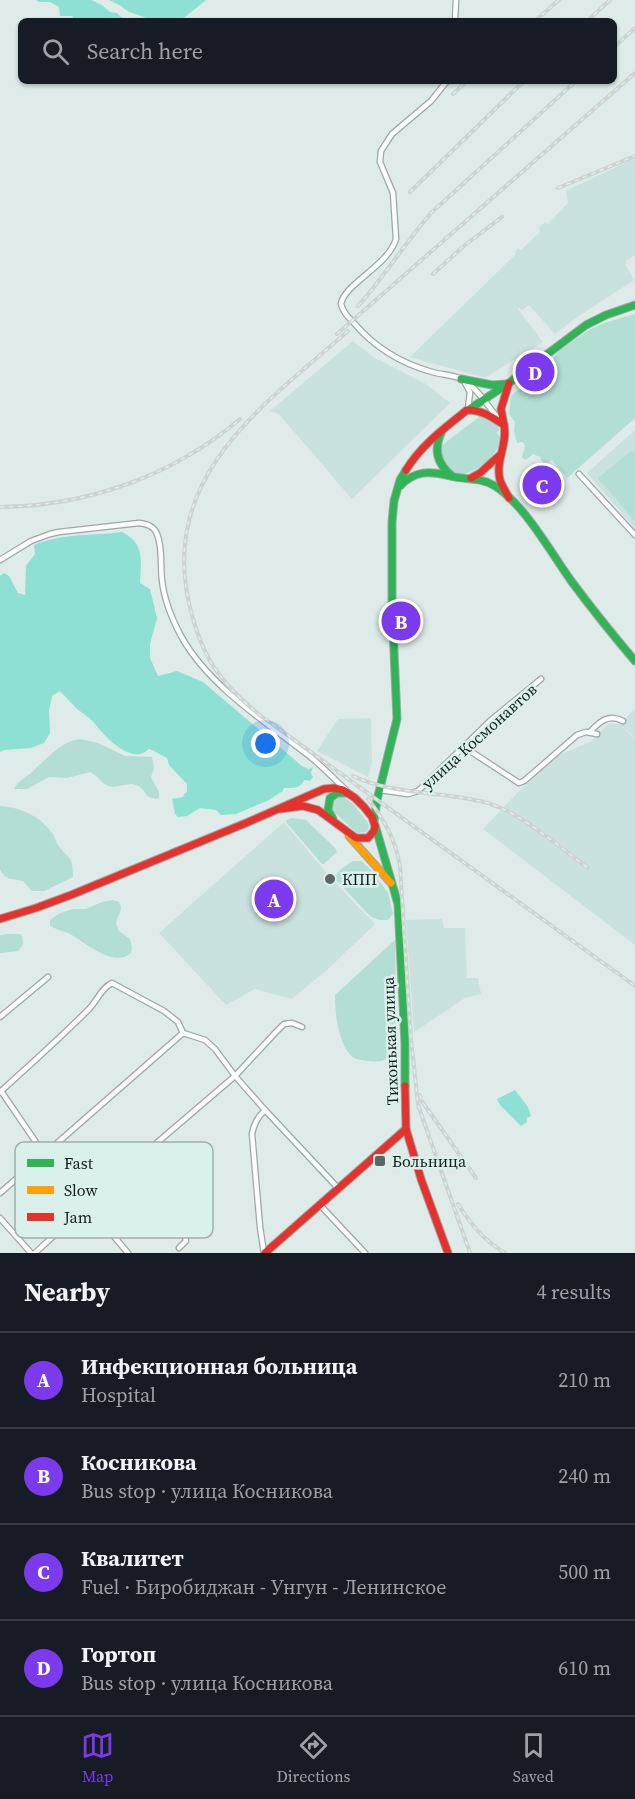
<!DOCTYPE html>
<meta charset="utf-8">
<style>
:root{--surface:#171b24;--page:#242831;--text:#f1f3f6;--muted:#9ea1a6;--line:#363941;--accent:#7c3aed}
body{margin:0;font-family:"Source Serif 4",serif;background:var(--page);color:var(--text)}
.you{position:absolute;left:266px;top:744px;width:21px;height:21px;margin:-15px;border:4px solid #fff;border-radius:50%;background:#1a73e8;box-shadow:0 0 0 9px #1a73e833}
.badge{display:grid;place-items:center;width:39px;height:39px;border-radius:50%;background:var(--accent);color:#fff;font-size:20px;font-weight:700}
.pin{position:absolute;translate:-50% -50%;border:3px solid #fff;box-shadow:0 2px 6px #0006}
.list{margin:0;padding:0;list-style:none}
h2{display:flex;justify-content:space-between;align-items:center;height:78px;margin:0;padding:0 24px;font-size:26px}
h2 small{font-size:20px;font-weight:400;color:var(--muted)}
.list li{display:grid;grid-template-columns:39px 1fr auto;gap:18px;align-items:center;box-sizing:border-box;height:96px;padding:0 24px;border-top:2px solid var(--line)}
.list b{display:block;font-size:22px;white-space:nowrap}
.list p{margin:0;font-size:20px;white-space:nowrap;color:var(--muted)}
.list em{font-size:20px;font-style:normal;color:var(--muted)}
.icon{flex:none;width:33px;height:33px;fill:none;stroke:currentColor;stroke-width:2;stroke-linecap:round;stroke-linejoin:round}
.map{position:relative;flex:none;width:635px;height:1253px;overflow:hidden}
.search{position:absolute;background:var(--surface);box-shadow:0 2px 4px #0004;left:18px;right:18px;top:18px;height:66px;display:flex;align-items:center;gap:15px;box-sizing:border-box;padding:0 21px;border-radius:9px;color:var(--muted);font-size:22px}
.sheet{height:462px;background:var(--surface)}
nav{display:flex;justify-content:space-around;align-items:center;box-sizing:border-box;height:84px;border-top:2px solid var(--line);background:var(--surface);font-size:16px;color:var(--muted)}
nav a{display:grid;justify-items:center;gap:3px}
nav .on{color:var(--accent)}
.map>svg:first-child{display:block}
.built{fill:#cae2dd}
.green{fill:#b2ded4}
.water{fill:#8ee1d2}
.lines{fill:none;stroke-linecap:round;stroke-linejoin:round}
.street-casing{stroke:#9ea7a5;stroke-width:7}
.fast-casing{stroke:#9ea7a5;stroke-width:9}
.slow-casing{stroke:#9ea7a5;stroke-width:9}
.jam-casing{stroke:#9ea7a5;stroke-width:9}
.street{stroke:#fafcfc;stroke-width:4.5}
.fast{stroke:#30b455;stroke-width:7}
.slow{stroke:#ff9f0a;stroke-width:7}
.jam{stroke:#e5322d;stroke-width:7}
.rail-casing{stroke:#ced2d0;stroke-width:4}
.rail{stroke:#d9f0eb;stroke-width:1.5;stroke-dasharray:4.5;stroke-linecap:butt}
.poi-dot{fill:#5c6663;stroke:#d9f0eb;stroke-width:2}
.labels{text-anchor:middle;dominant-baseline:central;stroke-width:5;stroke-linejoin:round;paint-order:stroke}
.street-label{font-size:16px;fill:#161e1c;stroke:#d9f0eb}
.poi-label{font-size:16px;fill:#161e1c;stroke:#d9f0eb;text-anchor:start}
.key{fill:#d9f0eb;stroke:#9eb1ad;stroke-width:1.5}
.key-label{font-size:16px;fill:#161e1c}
</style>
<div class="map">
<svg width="635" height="1253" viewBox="0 0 635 1253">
<rect width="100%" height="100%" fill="#deebe8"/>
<g class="built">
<path d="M635 158V255L626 261V263L625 264 634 280 579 316 555 334 529 305 522 310 519 308 518 309 543 342 485 378 410 357 516 254 515 252 518 248 521 250 541 231 538 228 545 222 548 224 568 203 566 191Z"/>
<path d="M353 341 373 357 426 384 450 403 352 499 279 414 270 411Z"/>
<path d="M635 430V528L587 473Z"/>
<path d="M633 710 635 711V737L621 725 635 739V945L483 829 521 789 557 756 590 742 608 724H620Z"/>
<path d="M371 718 372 763 368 777 317 751 338 719Z"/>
<path d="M284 822 328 875 375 924 328 969 292 999 255 989 226 1005 159 933Z"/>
<path d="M442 919 444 928H465L467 978H478L481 994 465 998 414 1032 406 920Z"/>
</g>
<g class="green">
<path d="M635 314V418L567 478 552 460 546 464 543 463 540 457 533 454 526 460 522 458 525 446 523 442 517 443 514 431 515 422 509 414 511 396 529 381 531 377 542 372 552 364 554 357 559 351 589 330 604 323Z"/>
<path d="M483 414 497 424 499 430 497 433 499 436 501 435C499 469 437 497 441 446Z"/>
<path d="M632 450 635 453V521L598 478Z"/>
<path d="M80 739 98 743 125 756 152 757 154 768 151 777 159 792V798L156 799C143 797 147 791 138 786 129 781 119 789 109 786 102 784 97 775 90 772L67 778 49 777 27 789H14C18 780 28 777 35 769 48 758 61 741 80 739Z"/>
<path d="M342 795 354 805 368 823 369 827 366 832 357 833 333 811C332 806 332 802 335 797Z"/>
<path d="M0 806C20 807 40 816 52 833 55 837 55 841 58 845 69 860 73 855 73 877L44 891H32L23 881C12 879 5 880 0 869Z"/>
<path d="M291 818 306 820 335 848 337 852 324 864H322L286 822 285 821Z"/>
<path d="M353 861H361L371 870 388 893 393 914 388 920H380L371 917 336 880V875L341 869Z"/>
<path d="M113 900 119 902C124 911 117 915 116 924L119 931 130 939 132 948 131 953C113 969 84 941 68 933 62 931 56 929 50 926V920L60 913 74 909H86L102 902Z"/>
<path d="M7 934H20L22 936 23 945 18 951 0 953V935Z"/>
<path d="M395 940 396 1048C386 1060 385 1063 368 1061 364 1060 358 1060 354 1058 338 1047 335 1012 335 995Z"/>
</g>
<g class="water">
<path d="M36 0H91L102 5 110 12 117 13 121 17 126 19 124 21H75L72 16H60L59 7 50 2H39Z"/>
<path d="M109 0H206L180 21H149L144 17 129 12 121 6Z"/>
<path d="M122 532C145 543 141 561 140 583L150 589 157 618 150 644V658L158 676 177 671 203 682 302 766 309 769 313 767 311 773 313 777 310 781 304 780C301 789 292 788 284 788L283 791 269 800 236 814 221 815 216 810 200 808 187 816 178 817 175 814 172 799 183 797 185 793 187 792V784L169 765 167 758 152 750 149 749C132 766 105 737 95 724 91 718 83 714 77 709 71 703 66 697 60 691L52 696 49 711 50 733 44 743 31 748 4 750 0 752V576L4 573 9 576 18 593 25 595 26 566 35 554 34 545C62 533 92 536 122 532Z"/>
<path d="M515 1090 528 1107 531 1116 527 1118V1122L521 1126 500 1105 497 1099Z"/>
</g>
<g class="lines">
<g class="street-casing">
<g id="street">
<path d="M455 21 456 0"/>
<path d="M447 81 431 101 392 134 381 151 380 162 393 193 396 239C388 266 344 284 341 304 343 312 348 317 354 323 375 348 400 363 432 372 442 375 455 375 464 380 478 389 487 405 498 418"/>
<path d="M465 383 470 392 468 409"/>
<path d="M579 474 635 535"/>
<path d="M0 560 31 541 50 534 59 532 139 523C147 524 154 526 157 534 163 548 160 566 162 580 164 600 172 619 181 636 208 685 264 721 308 755 321 765 333 778 345 789"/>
<path d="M590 732C599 722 609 713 623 721"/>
<path d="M464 747 519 783 524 781 577 735 586 732 597 734"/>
<path d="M380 790 408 794 418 791 490 721 541 679"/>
<path d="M0 1017 48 977"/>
<path d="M1 1091 44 1154 128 1253"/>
<path d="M0 1092C30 1065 59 1039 87 1011 96 1003 101 988 112 983L164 1011 178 1022 183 1033 205 1040 215 1049 235 1076 265 1110 338 1188"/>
<path d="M131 1165 169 1210 177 1217 185 1236 186 1241 179 1248"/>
<path d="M0 1193 183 1033"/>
<path d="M320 1205 365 1253"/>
<path d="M0 1218 31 1253"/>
<path d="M35 1253 131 1165 235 1076 276 1032 284 1024 292 1023 302 1027"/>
<path d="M264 1253 260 1227 252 1134C254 1124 257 1118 265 1110"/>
</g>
</g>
<g class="fast-casing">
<g id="fast">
<path d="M461 379 492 385 506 384"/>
<path d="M468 410 509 383 586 325 606 315 635 305"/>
<path d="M442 431C433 449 437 464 452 476"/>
<path d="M400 486C415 470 430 471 450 476 465 480 481 477 495 486 525 505 551 553 572 582 592 609 613 635 635 661"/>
<path d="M333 819 328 810 330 798 337 793H347"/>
<path d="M374 821 377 800 397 719 392 605V522L394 501 400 480 406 470"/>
<path d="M375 825 398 904 405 1043V1086"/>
</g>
</g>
<g class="slow-casing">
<path id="slow" d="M349 836 391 883"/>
</g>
<g class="jam-casing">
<g id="jam">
<path d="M504 425 501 409 509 383"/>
<path d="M406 470C422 444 444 429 467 410 482 410 492 417 504 425 508 444 495 461 500 480 502 486 506 492 509 498"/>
<path d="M471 478 480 473 501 454"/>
<path d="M0 919 36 908 71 895 246 823 324 789 334 788 343 790 355 798 364 807 372 817 375 826 374 831 368 838H356L318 810 303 806 280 809"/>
<path d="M405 1086 406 1129 421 1179 448 1253"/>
<path d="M265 1253 406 1129"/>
</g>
</g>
<use href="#street" class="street"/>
<use href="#fast" class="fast"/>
<use href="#slow" class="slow"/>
<use href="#jam" class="jam"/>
<g class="rail-casing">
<g id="rail">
<path d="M535 21 559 0"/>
<path d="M587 21 610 0"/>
<path d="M614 47 635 28"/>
<path d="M453 94 467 81"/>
<path d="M558 188 635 156"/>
<path d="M410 192 524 81"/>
<path d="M433 274 465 245 502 217"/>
<path d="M358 306C384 277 405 243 431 213L576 81"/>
<path d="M348 331C264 405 160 475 189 603 201 656 219 682 261 716L635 986"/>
<path d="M337 334 635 73"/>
<path d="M0 507C87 506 173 476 240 419"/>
<path d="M353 776C393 795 441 791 484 802 519 811 558 846 588 868"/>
<path d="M368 799C384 819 396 841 400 866L411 1039 418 1105 470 1253"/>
<path d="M420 1095 421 1100 476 1178"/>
<path d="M458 1204C471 1225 484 1240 505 1253"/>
</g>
</g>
<use href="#rail" class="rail"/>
</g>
<g class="poi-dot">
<circle cx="330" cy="879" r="6"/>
<rect x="374" y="1155" width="12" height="12" rx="3"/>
</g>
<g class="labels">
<g class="street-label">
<text transform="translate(479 736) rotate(-42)">улица Космонавтов</text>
<text transform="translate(390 1041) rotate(-92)">Тихонькая улица</text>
</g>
<g class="poi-label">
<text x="342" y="879">КПП</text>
<text x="392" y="1161">Больница</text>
</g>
</g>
<rect x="15" y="1142" width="198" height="96" rx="9" class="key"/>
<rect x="27" y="1159" width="27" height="8" fill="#30b455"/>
<rect x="27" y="1186" width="27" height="8" fill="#ff9f0a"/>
<rect x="27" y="1213" width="27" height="8" fill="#e5322d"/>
<g class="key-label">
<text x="64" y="1169">Fast</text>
<text x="64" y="1196">Slow</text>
<text x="64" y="1223">Jam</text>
</g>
</svg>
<div class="you"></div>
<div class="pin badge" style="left:274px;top:899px">A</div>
<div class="pin badge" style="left:401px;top:621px">B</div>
<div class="pin badge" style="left:542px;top:485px">C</div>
<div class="pin badge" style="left:535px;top:372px">D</div>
<div class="search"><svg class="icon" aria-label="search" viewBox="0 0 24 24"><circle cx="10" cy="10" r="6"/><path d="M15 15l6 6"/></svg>Search here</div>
</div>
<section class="sheet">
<h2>Nearby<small>4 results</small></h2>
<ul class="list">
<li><span class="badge">A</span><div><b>Инфекционная больница</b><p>Hospital</p></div><em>210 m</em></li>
<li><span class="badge">B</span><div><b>Косникова</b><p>Bus stop · улица Косникова</p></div><em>240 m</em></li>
<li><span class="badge">C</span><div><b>Квалитет</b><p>Fuel · Биробиджан - Унгун - Ленинское</p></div><em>500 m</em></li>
<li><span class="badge">D</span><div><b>Гортоп</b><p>Bus stop · улица Косникова</p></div><em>610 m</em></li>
</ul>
</section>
<nav>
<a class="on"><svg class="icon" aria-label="map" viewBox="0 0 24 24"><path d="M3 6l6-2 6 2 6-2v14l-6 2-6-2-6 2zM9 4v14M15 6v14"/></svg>Map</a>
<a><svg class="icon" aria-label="directions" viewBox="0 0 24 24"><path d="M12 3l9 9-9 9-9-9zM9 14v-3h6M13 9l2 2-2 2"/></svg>Directions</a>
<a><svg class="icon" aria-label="saved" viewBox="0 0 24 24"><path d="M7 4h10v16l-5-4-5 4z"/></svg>Saved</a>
</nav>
